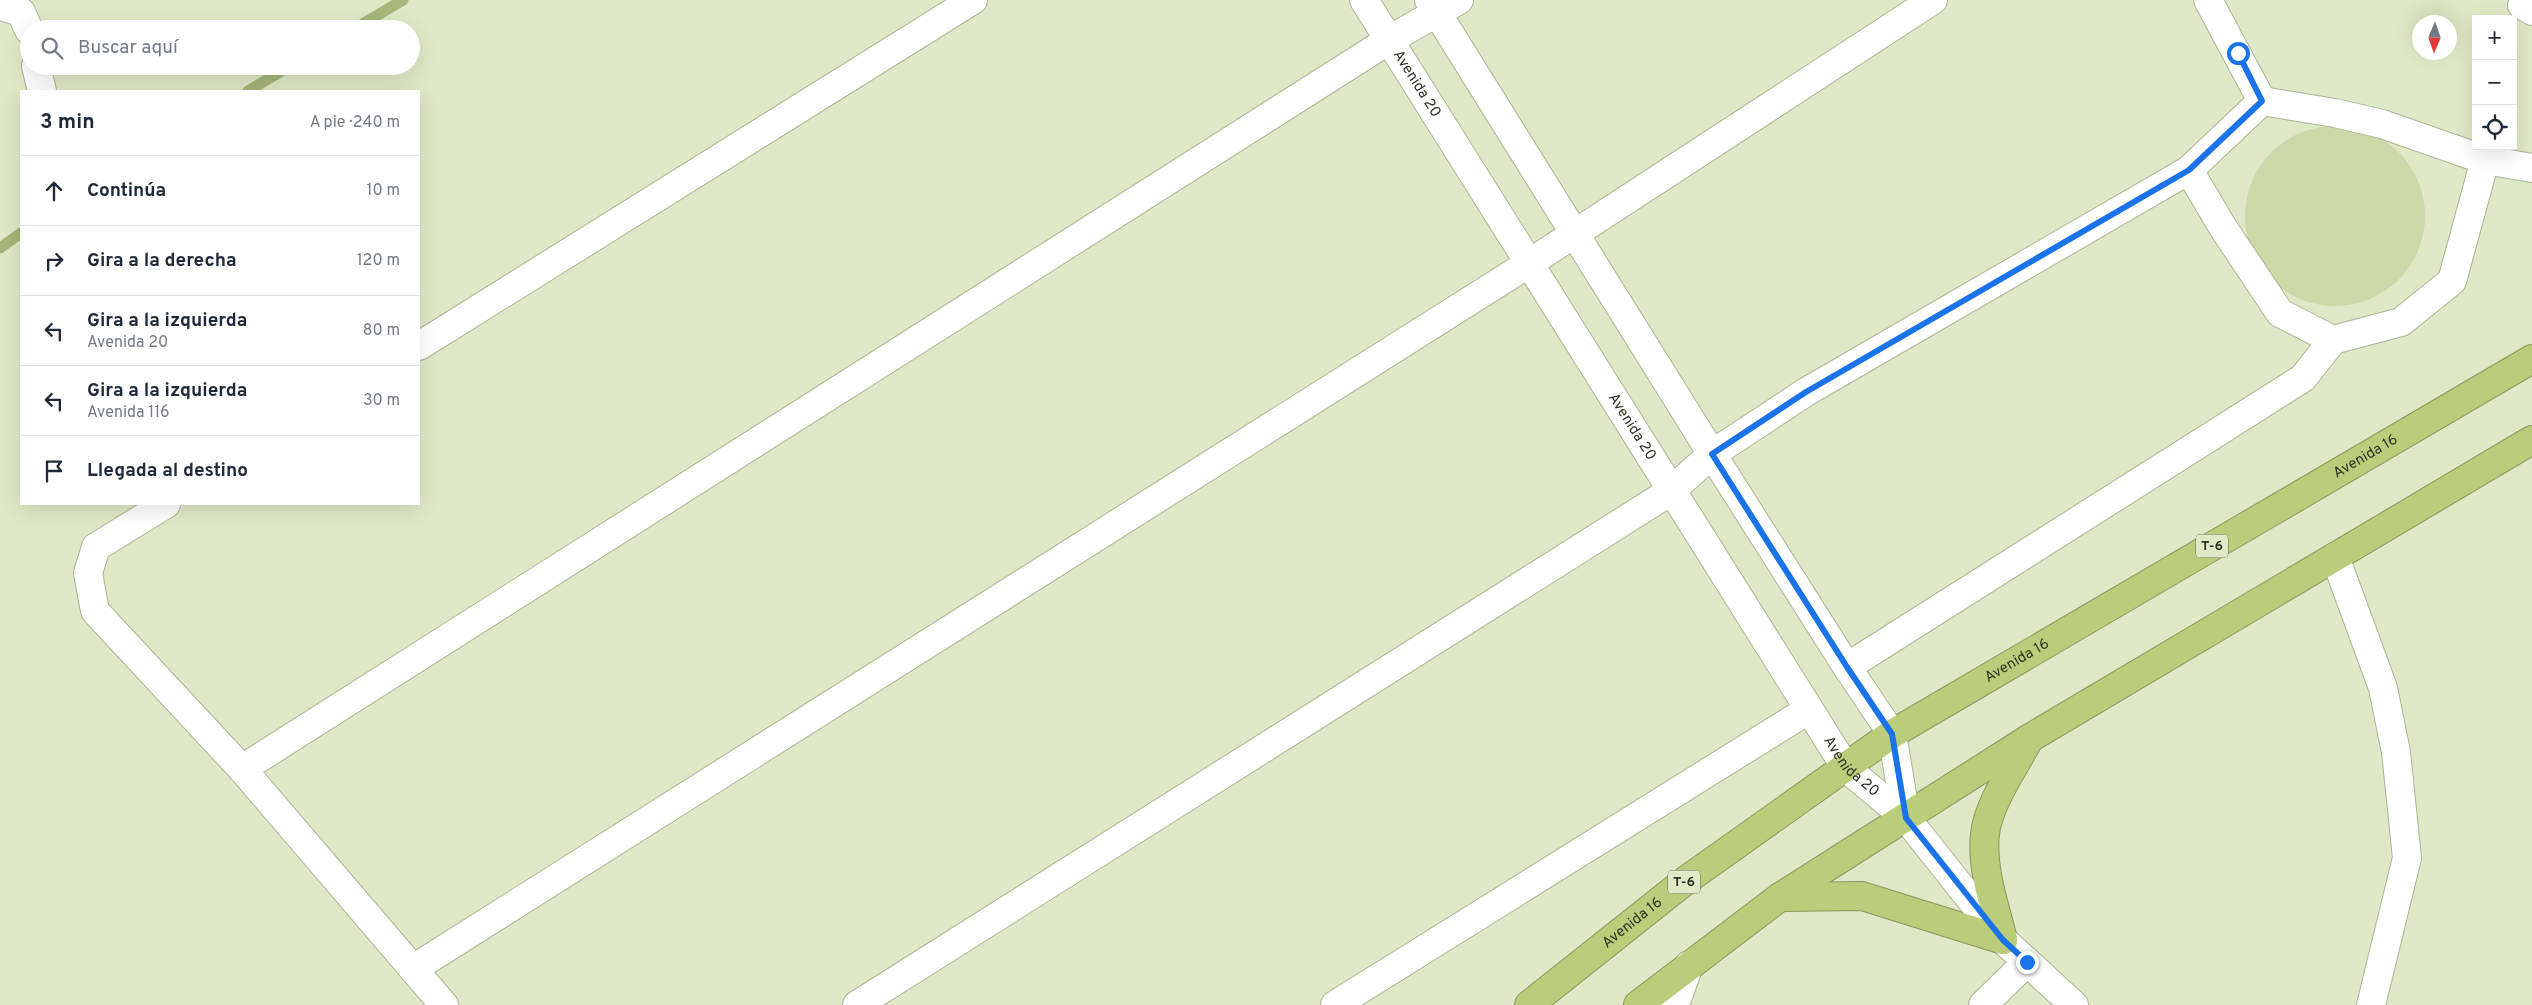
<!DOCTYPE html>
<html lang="es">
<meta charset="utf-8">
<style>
:root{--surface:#fff;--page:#f6f6f7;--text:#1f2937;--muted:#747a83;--line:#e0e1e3}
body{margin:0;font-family:Overpass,sans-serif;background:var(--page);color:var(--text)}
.controls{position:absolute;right:15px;top:15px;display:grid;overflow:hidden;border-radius:0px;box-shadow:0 5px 20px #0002}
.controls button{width:45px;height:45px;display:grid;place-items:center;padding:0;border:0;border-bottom:1px solid var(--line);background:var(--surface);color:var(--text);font:25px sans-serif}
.compass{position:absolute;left:2412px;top:15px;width:45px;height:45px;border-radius:50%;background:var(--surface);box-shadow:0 5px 20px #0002;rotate:182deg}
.stop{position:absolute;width:15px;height:15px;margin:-11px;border:4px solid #1a73e8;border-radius:50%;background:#fff}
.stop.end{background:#1a73e8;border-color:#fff;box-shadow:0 1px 5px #0008}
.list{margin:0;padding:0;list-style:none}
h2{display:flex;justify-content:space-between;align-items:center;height:65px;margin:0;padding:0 20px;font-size:21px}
h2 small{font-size:16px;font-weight:400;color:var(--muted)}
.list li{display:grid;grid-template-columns:32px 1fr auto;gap:15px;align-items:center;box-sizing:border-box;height:70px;padding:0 20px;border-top:1px solid var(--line)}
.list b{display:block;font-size:19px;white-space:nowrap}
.list p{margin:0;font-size:16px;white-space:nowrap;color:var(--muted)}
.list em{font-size:16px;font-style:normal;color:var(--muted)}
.icon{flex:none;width:28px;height:28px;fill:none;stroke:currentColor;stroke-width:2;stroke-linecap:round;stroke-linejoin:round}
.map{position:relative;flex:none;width:2532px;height:1005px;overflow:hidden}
.search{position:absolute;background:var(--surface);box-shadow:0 5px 20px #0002;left:20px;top:20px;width:400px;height:55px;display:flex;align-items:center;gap:12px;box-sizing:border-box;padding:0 18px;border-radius:28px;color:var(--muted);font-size:19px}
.panel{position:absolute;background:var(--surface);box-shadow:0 5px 20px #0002;left:20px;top:90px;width:400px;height:415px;border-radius:0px}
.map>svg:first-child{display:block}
.green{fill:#cbd8a7}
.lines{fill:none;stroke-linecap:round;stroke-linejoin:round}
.stream{stroke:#a7b679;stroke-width:11}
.minor-casing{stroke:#abb493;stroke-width:30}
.highway-casing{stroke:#89975d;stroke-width:30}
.minor{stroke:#fff;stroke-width:28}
.highway{stroke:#b9cd7b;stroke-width:28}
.route{stroke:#1a73e8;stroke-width:6}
.labels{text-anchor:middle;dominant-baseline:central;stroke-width:4;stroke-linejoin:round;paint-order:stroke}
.shield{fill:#e0e9c7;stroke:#656a56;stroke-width:1}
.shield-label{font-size:14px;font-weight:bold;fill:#303426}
.street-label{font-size:15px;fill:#303426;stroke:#e0e9c7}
</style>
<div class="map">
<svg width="2532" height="1005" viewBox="0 0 2532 1005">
<rect width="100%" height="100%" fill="#e0e9c7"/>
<circle class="green" cx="2335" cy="216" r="90"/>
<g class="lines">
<g class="stream">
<path d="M354 29 403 0"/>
<path d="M248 91 290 66"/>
<path d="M0 248 21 233"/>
</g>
<g class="minor-casing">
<g id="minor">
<path id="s1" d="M1364 0 1846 768 1906 818 2003 940 2074 1005"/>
<path d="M1429 0 1712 454 1847 667 1892 734 1906 818"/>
<path d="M2208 0 2262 101"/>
<path d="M2522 5 2532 11"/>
<path d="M0 6 21 12 29 30"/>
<path d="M36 66 42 91"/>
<path d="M2189 170 2222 226 2280 313 2333 340 2401 322 2452 281 2485 160"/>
<path d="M419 346 973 0"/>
<path d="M166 504 96 547 88 573 95 611 242 769 444 1005"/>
<path d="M2335 557 2383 688 2396 752 2407 858 2371 1005"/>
<path d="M1847 667 2303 378 2333 340"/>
<path d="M242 769 1389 40 1459 0"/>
<path d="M413 969 1528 264 1933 0"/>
<path d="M857 1005 1671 491 1712 454 1806 392 2189 170 2262 101 2335 113 2382 124 2485 160 2532 168"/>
<path d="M1335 1005 1808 710"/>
<path d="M1675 1005 1689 965"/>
<path d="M1983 1005 2027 962"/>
</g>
</g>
<g class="highway-casing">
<g id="highway">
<path d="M1781 897 1862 896 2003 940"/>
<path d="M2003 940C1995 906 1981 869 1985 834 1988 804 2015 766 2029 739"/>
<path id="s2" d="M1529 1005 1685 881 1892 734 2532 359"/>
<path d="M1638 1005 1780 897 2030 738 2532 440"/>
</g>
</g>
<use href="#minor" class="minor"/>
<use href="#highway" class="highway"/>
</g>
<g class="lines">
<path class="route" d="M2027 962 2003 940 1906 818 1892 734 1847 667 1712 454 1806 392 2189 170 2262 101 2238 53"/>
</g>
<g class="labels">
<g class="shield">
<rect x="2196" y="534.5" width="32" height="23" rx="4"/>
<rect x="1668" y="870.5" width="32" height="23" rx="4"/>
</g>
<g class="shield-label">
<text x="2212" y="546">T-6</text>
<text x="1684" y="882">T-6</text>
</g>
<g class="street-label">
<text stroke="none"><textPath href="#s1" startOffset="99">Avenida 20</textPath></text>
<text stroke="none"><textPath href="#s1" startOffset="504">Avenida 20</textPath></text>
<text stroke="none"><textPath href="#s2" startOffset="1002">Avenida 16</textPath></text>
<text stroke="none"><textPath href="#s2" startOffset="598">Avenida 16</textPath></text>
<text stroke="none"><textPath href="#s1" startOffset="909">Avenida 20</textPath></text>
<text stroke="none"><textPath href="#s2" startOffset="132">Avenida 16</textPath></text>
</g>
</g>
</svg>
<div class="controls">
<button>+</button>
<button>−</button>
<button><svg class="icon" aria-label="locate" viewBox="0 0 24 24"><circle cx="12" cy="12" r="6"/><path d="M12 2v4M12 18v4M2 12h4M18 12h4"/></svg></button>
</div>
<svg class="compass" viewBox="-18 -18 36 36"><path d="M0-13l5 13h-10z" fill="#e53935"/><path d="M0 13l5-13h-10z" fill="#747a83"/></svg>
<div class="stop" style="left:2238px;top:53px"></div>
<div class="stop end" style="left:2027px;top:962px"></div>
<div class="search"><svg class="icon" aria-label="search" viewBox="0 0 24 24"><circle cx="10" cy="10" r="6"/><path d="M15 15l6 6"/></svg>Buscar aquí</div>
<section class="panel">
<h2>3 min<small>A pie · 240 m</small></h2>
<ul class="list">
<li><svg class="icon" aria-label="ahead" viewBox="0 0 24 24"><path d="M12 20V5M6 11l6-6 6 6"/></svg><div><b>Continúa</b></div><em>10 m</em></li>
<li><svg class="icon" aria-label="right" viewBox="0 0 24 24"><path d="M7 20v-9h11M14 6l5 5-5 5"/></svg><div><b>Gira a la derecha</b></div><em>120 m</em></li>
<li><svg class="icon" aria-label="left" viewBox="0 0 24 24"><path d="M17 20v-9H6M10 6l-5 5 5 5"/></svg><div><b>Gira a la izquierda</b><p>Avenida 20</p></div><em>80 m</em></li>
<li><svg class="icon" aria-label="left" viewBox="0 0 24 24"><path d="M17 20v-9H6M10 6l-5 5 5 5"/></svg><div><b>Gira a la izquierda</b><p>Avenida 116</p></div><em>30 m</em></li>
<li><svg class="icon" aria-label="arrive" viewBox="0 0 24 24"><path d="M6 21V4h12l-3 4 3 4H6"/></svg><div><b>Llegada al destino</b></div></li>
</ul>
</section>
</div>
